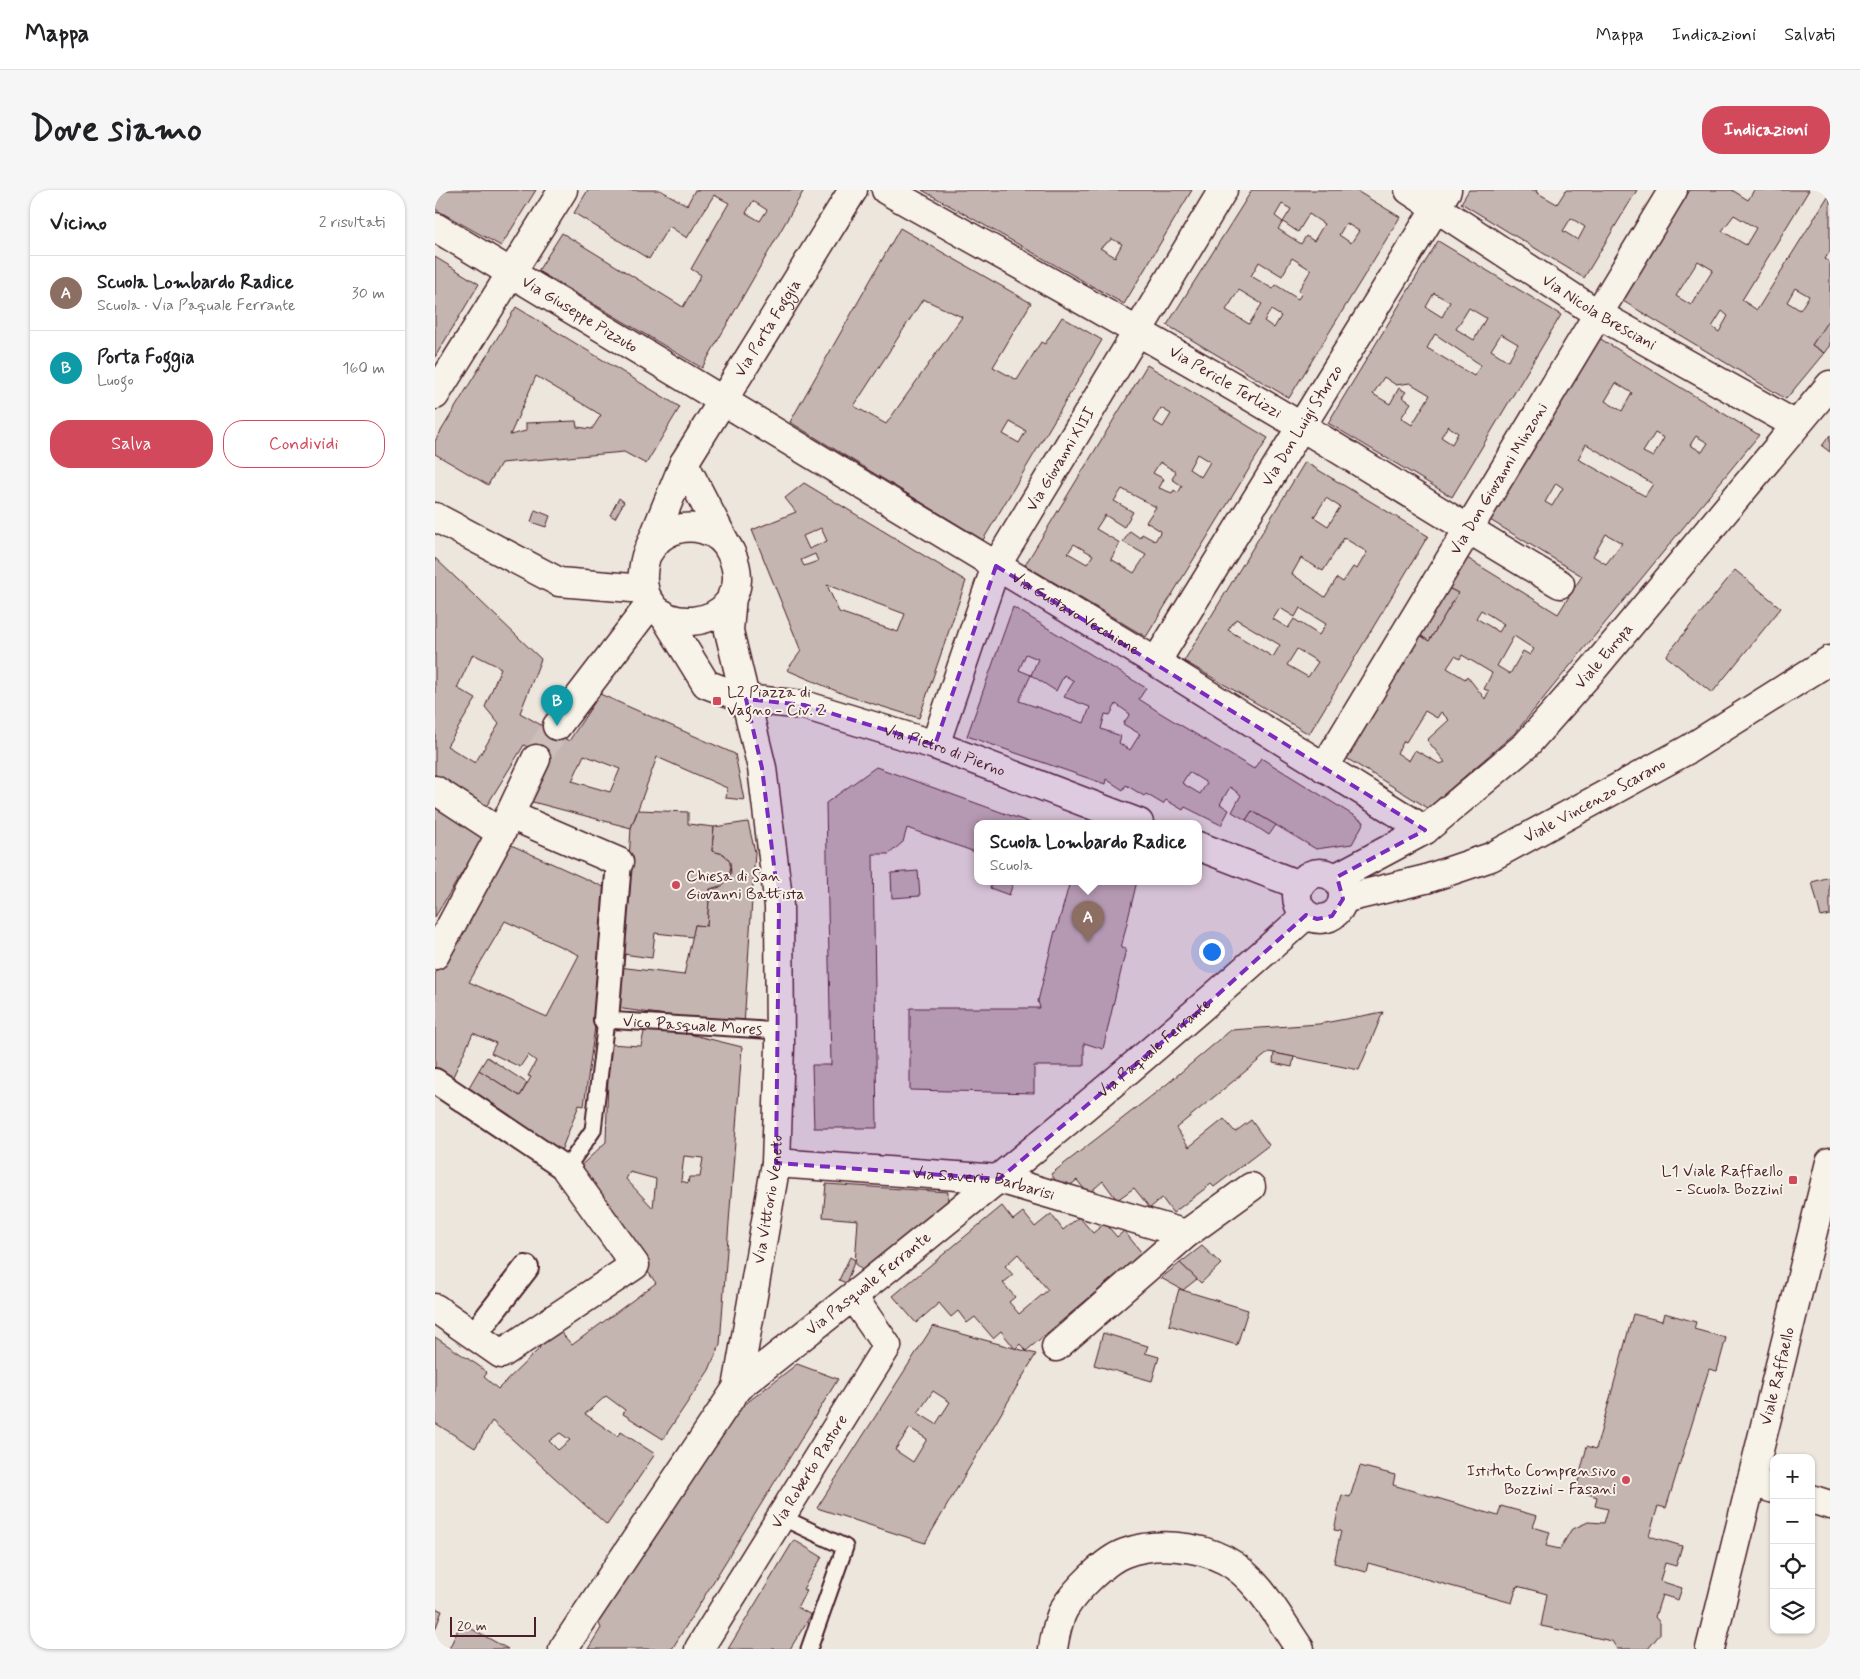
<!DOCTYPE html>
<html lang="it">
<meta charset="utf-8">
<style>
:root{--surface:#fff;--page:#f6f6f6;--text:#202124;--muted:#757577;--line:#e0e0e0;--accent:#d1495b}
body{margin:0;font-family:Mynerve,sans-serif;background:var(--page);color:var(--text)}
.controls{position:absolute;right:15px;bottom:15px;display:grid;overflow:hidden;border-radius:10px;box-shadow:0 1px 4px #0004}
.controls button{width:45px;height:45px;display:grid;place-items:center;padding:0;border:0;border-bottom:1px solid var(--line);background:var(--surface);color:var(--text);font:25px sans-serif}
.scale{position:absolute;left:15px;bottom:12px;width:86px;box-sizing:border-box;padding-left:5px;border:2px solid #4a1f2b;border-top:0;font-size:14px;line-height:18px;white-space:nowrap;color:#4a1f2b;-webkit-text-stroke:4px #f7f3e8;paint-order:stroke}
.you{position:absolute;left:776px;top:761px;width:18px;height:18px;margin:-12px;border:4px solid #fff;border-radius:50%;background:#1a73e8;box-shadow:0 0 0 8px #1a73e833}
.badge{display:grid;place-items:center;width:32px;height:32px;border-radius:50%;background:var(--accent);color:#fff;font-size:16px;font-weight:700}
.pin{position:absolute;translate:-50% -41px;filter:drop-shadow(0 1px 2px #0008)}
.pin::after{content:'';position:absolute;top:26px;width:18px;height:15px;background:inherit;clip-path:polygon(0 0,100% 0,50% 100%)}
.popup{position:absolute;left:539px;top:630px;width:228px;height:65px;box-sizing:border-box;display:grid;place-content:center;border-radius:10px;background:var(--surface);filter:drop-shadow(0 1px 4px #0005);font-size:16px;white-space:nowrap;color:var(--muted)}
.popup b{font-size:19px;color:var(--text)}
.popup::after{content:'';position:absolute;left:50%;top:100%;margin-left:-10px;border:10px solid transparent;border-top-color:var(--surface)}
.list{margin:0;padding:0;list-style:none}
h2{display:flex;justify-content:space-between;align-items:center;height:65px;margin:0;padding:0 20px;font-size:21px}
h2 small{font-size:16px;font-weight:400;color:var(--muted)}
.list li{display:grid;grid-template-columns:32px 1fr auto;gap:15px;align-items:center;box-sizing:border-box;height:75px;padding:0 20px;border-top:1px solid var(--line)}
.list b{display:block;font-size:19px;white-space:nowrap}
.list p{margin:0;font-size:16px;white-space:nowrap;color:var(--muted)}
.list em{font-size:16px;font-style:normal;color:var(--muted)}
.actions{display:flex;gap:10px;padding:15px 20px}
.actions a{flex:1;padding:11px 0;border:1px solid var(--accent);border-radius:20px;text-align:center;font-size:18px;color:var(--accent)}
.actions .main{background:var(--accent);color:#fff}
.icon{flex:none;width:28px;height:28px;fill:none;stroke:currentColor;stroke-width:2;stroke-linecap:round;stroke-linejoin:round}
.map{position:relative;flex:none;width:1395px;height:1459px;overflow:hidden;border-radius:20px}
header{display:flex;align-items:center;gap:30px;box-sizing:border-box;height:70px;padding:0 25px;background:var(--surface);border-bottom:1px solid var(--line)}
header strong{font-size:24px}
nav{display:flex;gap:28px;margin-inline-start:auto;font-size:18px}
.intro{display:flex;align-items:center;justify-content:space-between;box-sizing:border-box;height:120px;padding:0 30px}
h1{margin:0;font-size:35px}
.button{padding:12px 22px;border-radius:20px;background:var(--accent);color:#fff;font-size:18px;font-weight:700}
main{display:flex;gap:30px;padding:0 30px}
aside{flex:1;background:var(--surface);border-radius:20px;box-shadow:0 1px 4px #0004}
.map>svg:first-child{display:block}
.building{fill:#c4b5b0;stroke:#4a1f2b;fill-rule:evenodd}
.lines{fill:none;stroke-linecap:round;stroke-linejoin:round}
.tertiary-tunnel{stroke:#ccbeb9;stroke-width:28;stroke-dasharray:28 14;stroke-linecap:butt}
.service-casing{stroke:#4a1f2b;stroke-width:19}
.pedestrian-casing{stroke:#4a1f2b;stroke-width:28}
.minor-casing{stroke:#4a1f2b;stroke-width:31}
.tertiary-casing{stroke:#4a1f2b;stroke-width:31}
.secondary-casing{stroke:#4a1f2b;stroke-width:31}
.service{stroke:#f7f3e8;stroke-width:15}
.pedestrian{stroke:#f7f3e8;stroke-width:24}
.minor{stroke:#f7f3e8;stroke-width:28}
.tertiary{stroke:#f7f3e8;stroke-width:28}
.secondary{stroke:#f7f3e8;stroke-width:28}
.marked{fill:#7b2cbf;fill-opacity:0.2;stroke:#7b2cbf;stroke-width:4;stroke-dasharray:10 6;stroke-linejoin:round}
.poi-dot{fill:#d1495b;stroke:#f7f3e8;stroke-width:2}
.labels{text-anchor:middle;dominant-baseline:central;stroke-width:4;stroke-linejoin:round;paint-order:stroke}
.street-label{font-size:16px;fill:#4a1f2b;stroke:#f7f3e8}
.poi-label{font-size:16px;fill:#4a1f2b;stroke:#f7f3e8;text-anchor:start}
</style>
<header>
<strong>Mappa</strong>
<nav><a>Mappa</a><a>Indicazioni</a><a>Salvati</a></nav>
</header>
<div class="intro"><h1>Dove siamo</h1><a class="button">Indicazioni</a></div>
<main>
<aside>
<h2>Vicino<small>2 risultati</small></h2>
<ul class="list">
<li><span class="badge" style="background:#8d6e63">A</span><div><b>Scuola Lombardo Radice</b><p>Scuola · Via Paquale Ferrante</p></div><em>30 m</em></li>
<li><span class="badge" style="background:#0f9aa8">B</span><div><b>Porta Foggia</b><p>Luogo</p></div><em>160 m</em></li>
</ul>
<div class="actions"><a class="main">Salva</a><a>Condividi</a></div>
</aside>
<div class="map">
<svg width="1395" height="1459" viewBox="0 0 1395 1459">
<rect width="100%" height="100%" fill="#ece6dd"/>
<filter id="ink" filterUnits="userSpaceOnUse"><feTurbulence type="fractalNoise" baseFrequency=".02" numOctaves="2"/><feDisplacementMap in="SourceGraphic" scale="10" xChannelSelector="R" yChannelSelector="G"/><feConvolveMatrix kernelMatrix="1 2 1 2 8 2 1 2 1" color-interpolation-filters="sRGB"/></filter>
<g filter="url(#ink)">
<g class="building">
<path d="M0 0H101L66 56 0 19Z"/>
<path d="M153 0H225L252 15 260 0H369L267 178 103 81 127 43 248 117 266 85 256 79 294 13 279 5 252 48 234 36 214 69 139 23ZM318 11 332 20 325 31 311 23Z"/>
<path d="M487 0H757L689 114ZM677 49 687 54 680 67 665 58Z"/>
<path d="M817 0H920L965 27 854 208 732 135ZM847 14 856 19 848 32 840 26ZM874 24 889 34 879 51 871 46 866 54 843 39 848 32 863 42ZM911 33 924 41 916 53 904 45ZM857 68 876 80 863 101 867 103 863 109 841 95 838 99 816 86 824 72 847 86ZM804 100 827 114 814 134 791 120ZM836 120 846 126 839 138 829 131Z"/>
<path d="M1034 0H1102L1101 2 1122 14 1131 0H1202L1149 88 1026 13ZM1136 28 1150 37 1143 50 1128 41Z"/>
<path d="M1255 0H1297L1313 10 1319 0H1374L1307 110 1322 120 1395 3V61L1390 69 1395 73V129L1377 155 1389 163 1351 209 1188 111ZM1299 25 1321 38 1311 55 1287 41ZM1263 71 1278 80 1256 115 1241 106ZM1360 98 1374 106 1365 120 1352 112ZM1287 121 1293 126 1284 142 1277 137Z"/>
<path d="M465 38 596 113 558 177 582 190 606 152 610 154 627 127 667 150 548 350 355 232ZM488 109 527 127 451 234 419 216ZM575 232 591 241 584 253 568 244Z"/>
<path d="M1003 51 1126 125 1017 307 893 233ZM999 103 1015 112 1007 127 991 117ZM1034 118 1051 128 1039 150 1021 139ZM1000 144 1046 175 1039 186 992 158ZM1066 144 1083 154 1073 171 1056 160ZM949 187 961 195 975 193 995 205 977 235 966 228 976 213 967 207 971 202 964 198 955 214 938 204ZM1013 236 1023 243 1017 254 1006 247Z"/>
<path d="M0 67 44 94 0 167Z"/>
<path d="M81 117 245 217 211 274 189 262 66 273 53 295 0 264V251ZM101 186 166 225 157 239 142 237 141 231 91 233V241L75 245Z"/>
<path d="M1394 129 1395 155 1389 163 1377 155Z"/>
<path d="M1164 148 1324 245 1080 543 993 618 911 568 985 445 994 451 1023 403 1013 398 1032 368 1123 424 1147 386 1055 330ZM1181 193 1197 203 1187 221 1170 211ZM1220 243 1229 248 1218 267 1208 262ZM1261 246 1273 253 1267 262 1255 255ZM1151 254 1218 294 1210 306 1143 269ZM1121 293 1128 298 1117 316 1110 312ZM1171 344 1187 353 1171 374 1158 366ZM1046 420 1069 434 1064 442 1041 428ZM1079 446 1099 459 1095 465 1088 461 1075 484 1062 476ZM1027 465 1057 483 1049 499 1054 501 1050 509 1032 486 1030 489 1012 478 1020 466 1025 469ZM990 521 1002 528 1006 522 1014 530 992 550 1010 572 1005 574 980 560 974 571 962 563 969 551 971 552Z"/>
<path d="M712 175 833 248 711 447 590 375ZM726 218 736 224 728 237 718 231ZM762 264 775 272 766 287 754 279ZM725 272 741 282 737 289 747 296 743 303 739 300 737 303 724 298 729 289 718 283ZM687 299 721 317 711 332 726 341 720 351 707 344 705 348 695 341 688 352 711 365 699 383 676 369 685 353 661 339 670 325 689 337 698 322 679 311ZM639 354 658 365 652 374 633 363Z"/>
<path d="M1395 245V262L1387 256Z"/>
<path d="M870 272 993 346 874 544 749 471ZM891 308 905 317 893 336 879 327ZM909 348 932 362 922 379 918 377 908 392 902 388 890 407 857 384 866 368 888 381ZM845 418 860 427 865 418 891 434 884 445 859 429 853 438 838 429ZM801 429 845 455 838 467 793 440ZM862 459 883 472 873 487 852 475Z"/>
<path d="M369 293 531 391 484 528 413 506 352 480 366 461 317 340 361 322 350 308ZM386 338 392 351 374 359 368 346ZM380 364 383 371 369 376 366 370ZM392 395 470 424 463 442 404 422Z"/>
<path d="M184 308 189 312 180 328 175 325Z"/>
<path d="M100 320 115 326 111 337 96 332Z"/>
<path d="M0 368 106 469 85 523 134 551 165 504 300 564 309 610 291 608 292 598 222 567 196 638 94 611 114 571 89 555 49 620 0 589ZM38 464 66 478 50 517 64 534 40 573 12 556 41 509 22 498ZM149 565 185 579 175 602 137 591Z"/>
<path d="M1300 380 1346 418 1277 503 1231 466Z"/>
<path d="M1013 398 1023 403 994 451 985 445Z"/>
<path d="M578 417 711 498 704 509 727 524 819 579 826 568 929 632 917 654 881 659 817 621 811 630 797 622 806 605 795 597 785 614 794 620 786 635 750 617 748 620 731 610 728 614 711 604 709 606 691 595 688 600 671 589 670 594 532 546ZM591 464 603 469 596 485 584 480ZM596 485 621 501 629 485 639 491 629 507 655 517 649 533 584 511ZM681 514 695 524 688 534 705 544 695 560 684 553 686 546 666 539 670 524 675 525ZM754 582 772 593 765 604 747 593Z"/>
<path d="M441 577 596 633H543V663L472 638 468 652 454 664H438L442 938H379L377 875H396L391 613Z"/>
<path d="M0 610 50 645 0 727Z"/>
<path d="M203 620 253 622V634L279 637 277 661 289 664 295 672 296 678 291 694 275 699 272 736 260 735 258 747 220 743 217 768 188 764 196 638Z"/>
<path d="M817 621 841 635 834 645 811 630Z"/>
<path d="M313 632 320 662 309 836 181 818 184 777 249 785 260 735 272 736 275 699 287 697 296 683 295 672 289 664 277 661 279 637Z"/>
<path d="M74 654 173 699 161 829 149 916 144 915 124 966 30 904 44 880 85 906 96 887 93 886 101 871 93 865 85 877 56 863 61 853 38 843 15 893 0 886V784ZM70 731 144 765 112 827 34 792Z"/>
<path d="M483 681 485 706 457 708 456 683Z"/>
<path d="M1395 687V725L1386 727 1377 692Z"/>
<path d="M558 691H579L574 705 555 698Z"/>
<path d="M621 691H702L686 758 691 759 668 859 649 853V876H599V903L475 900V818H605L603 811 620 741 621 742 634 695Z"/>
<path d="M948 822 924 880 834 862 741 938 754 957 789 929 800 942 816 930 834 955 779 997 776 994 738 1023 727 1008 715 1018 699 998 682 1010 668 991 653 1004 642 990 628 1001 616 984 732 894 796 840 884 834Z"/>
<path d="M210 837 242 841 307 857 285 1154 274 1180 228 1249 188 1224 190 1220 171 1206 150 1224 182 1246 186 1242 220 1264 172 1335 57 1231 40 1258 0 1233V1147L44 1176 52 1183 49 1187 63 1199 105 1158 103 1155 123 1139 137 1155 221 1093 139 982 171 952 174 854 206 856ZM249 966 268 968 265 987H254L253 993 246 991ZM195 982 221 989 218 1018 191 989ZM125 1243 135 1250 123 1260 114 1251Z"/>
<path d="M839 863 859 867 857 877 838 873Z"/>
<path d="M52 867 92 893 85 906 44 880Z"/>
<path d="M391 994 513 1002 512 1023 434 1086 420 1074 423 1030 388 1027Z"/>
<path d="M567 1016 578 1030 588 1022 600 1037 616 1024 628 1040 644 1027 658 1043 670 1033 682 1047 689 1041 707 1063 591 1161 585 1154 580 1159 566 1141 558 1148 540 1127 532 1133 523 1121 516 1127 504 1113 481 1133 458 1106ZM583 1064 613 1100 584 1124 574 1112 580 1107 568 1093 578 1085 570 1076Z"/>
<path d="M767 1056 786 1074 766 1093 745 1073Z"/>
<path d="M415 1067 420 1070 411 1093 404 1090Z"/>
<path d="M745 1073 762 1089 748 1100 726 1088Z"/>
<path d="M744 1099 813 1120 802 1155 734 1135Z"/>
<path d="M1229 1123 1261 1132 1259 1139 1291 1148 1282 1181 1274 1179 1231 1318 1223 1316 1214 1346 1247 1356 1241 1376 1230 1373 1225 1391 1247 1398 1243 1410 1227 1405 1220 1427 1225 1433V1444L1213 1459H1182L1177 1451 1106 1436 1112 1404 1082 1396 1077 1413 933 1373 931 1382 899 1373 906 1341 899 1340 907 1305 915 1307 925 1276 960 1285 958 1295 1063 1326 1066 1316 1102 1326 1098 1337 1115 1342 1111 1356 1125 1359 1136 1340 1153 1332 1169 1333 1173 1319 1160 1316 1162 1307 1141 1300 1152 1256 1161 1259 1198 1124 1227 1131Z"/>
<path d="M498 1136 601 1164 490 1353 382 1318ZM498 1201 515 1212 501 1234 483 1223ZM475 1238 492 1249 478 1272 460 1260Z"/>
<path d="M668 1143 713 1156 710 1163 724 1167 717 1191 659 1175Z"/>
<path d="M362 1174 403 1189 237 1459H153L166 1438 163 1431 301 1221Z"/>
<path d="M359 1350 387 1367 368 1399 372 1401 362 1417 376 1425 355 1459H293Z"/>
<path d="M0 1418 7 1421 0 1440Z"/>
<path d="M26 1433 73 1459H14Z"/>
</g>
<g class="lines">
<path class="tertiary-tunnel" d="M101 569 122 536"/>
<g class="service-casing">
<g id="service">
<path id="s1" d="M131 979 158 940 171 830 345 841"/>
<path d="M346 1327 410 1357 374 1459"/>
</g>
</g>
<g class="pedestrian-casing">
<g id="pedestrian">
<path d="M171 830 184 672"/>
<path d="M0 891 131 979"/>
<path d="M39 1145 91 1078"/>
</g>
</g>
<g class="minor-casing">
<g id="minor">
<path id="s2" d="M451 0C590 78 730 155 867 237 953 289 1038 343 1125 394"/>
<path id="s3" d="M974 0 1163 124 1361 235"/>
<path id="s4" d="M0 37 721 472 990 640"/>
<path d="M0 205 128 0"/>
<path id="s5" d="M721 472 1012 0"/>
<path id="s6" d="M500 555 561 376 788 0"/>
<path id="s7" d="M889 578 1238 0"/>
<path d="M0 600 66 643"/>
<path d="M75 625 184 672"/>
<path id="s8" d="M341 973 564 989 751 1044 621 1157"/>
<path d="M751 1044 816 997"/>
<path d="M0 1118 66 1164 200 1075 131 979"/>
<path id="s9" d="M302 1198C496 1045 688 890 871 725"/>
<path d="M1316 1292 1339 1299"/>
<path d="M1376 1309 1395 1315"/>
<path id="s10" d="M264 1459 452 1156 418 1107"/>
<path d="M618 1459C620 1446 623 1430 629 1419 640 1401 670 1370 690 1363 720 1352 761 1355 790 1370 824 1388 844 1429 865 1459"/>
</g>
</g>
<g class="tertiary-casing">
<g id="tertiary">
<path id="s11" d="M311 509 369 515 500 555 704 633"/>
<path d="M122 536 216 413"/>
<path d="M763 656 864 695"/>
<circle cx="885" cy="706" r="23"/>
<path id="s12" d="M900 688 990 640 1091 555 1159 478 1395 195"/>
<path id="s13" d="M908 709 991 689 1056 667 1254 559 1395 470"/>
<path d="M0 765 66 643 101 569"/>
<path id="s14" d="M1275 1459 1395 972"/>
</g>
</g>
<g class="secondary-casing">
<g id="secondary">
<path d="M249 273 291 354"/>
<path d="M0 327 124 392 209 399"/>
<path id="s15" d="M211 366C216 358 221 349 231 344 253 331 285 338 296 363 333 445 185 461 211 366L249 273 418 0"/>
<path d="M228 424 271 494 311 509"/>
<path id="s16" d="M128 1459 302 1198 341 973 345 856 344 716 327 578 294 441 297 405"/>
</g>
</g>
<use href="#service" class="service"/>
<use href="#pedestrian" class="pedestrian"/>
<use href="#minor" class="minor"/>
<use href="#tertiary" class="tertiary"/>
<use href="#secondary" class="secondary"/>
</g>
</g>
<path class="marked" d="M561 376 990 640 902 687 908 709 897 726 882 729 871 725 769 817 564 989 341 973 344 716 327 578 311 509 369 515 500 555Z"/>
<g class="poi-dot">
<rect x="277" y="506" width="10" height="10" rx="2.5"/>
<circle cx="241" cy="695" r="5"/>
<rect x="1353" y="985" width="10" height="10" rx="2.5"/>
<circle cx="1191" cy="1290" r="5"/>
</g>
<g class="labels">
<g class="street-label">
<text stroke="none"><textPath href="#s3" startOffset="226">Via Nicola Bresciani</textPath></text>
<text stroke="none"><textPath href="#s4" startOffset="169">Via Giuseppe Pizzuto</textPath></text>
<text stroke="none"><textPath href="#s15" startOffset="556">Via Porta Foggia</textPath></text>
<text stroke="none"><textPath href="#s2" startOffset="390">Via Pericle Terlizzi</textPath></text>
<text stroke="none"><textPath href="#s5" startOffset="278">Via Don Luigi Sturzo</textPath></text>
<text stroke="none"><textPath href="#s6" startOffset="314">Via Giovanni XIII</textPath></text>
<text stroke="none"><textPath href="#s7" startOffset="338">Via Don Giovanni Minzoni</textPath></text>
<text stroke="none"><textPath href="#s4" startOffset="748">Via Gustavo Vecchione</textPath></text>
<text stroke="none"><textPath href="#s12" startOffset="352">Viale Europa</textPath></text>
<text stroke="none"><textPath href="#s11" startOffset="206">Via Pietro di Pierno</textPath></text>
<text stroke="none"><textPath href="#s13" startOffset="272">Viale Vincenzo Scarano</textPath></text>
<text stroke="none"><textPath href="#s1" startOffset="245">Vico Pasquale Mores</textPath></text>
<text stroke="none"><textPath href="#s9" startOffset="538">Via Paquale Ferrante</textPath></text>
<text stroke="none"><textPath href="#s8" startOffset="209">Via Saverio Barbarisi</textPath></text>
<text stroke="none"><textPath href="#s16" startOffset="505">Via Vittorio Veneto</textPath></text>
<text stroke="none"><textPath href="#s9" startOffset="168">Via Pasquale Ferrante</textPath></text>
<text stroke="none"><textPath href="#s14" startOffset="281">Viale Raffaello</textPath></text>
<text stroke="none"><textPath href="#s10" startOffset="209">Via Roberto Pastore</textPath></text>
</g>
<g class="poi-label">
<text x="292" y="502">L2 Piazza di<tspan x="292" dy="18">Vagno - Civ. 2</tspan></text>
<text x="251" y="686">Chiesa di San<tspan x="251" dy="18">Giovanni Battista</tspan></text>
<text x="1348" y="981" text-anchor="end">L1 Viale Raffaello<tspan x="1348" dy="18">- Scuola Bozzini</tspan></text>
<text x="1181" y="1281" text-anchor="end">Istituto Comprensivo<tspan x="1181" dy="18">Bozzini - Fasani</tspan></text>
</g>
</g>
</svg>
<div class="controls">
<button>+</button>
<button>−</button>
<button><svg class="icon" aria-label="locate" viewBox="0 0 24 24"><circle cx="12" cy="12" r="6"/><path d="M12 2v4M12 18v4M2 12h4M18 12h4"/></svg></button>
<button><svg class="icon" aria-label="layers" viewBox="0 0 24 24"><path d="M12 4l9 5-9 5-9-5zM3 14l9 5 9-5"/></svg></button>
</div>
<div class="scale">20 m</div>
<div class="you"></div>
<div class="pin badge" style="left:653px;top:752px;background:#8d6e63">A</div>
<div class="popup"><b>Scuola Lombardo Radice</b>Scuola</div>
<div class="pin badge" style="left:122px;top:536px;background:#0f9aa8">B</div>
</div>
</main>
